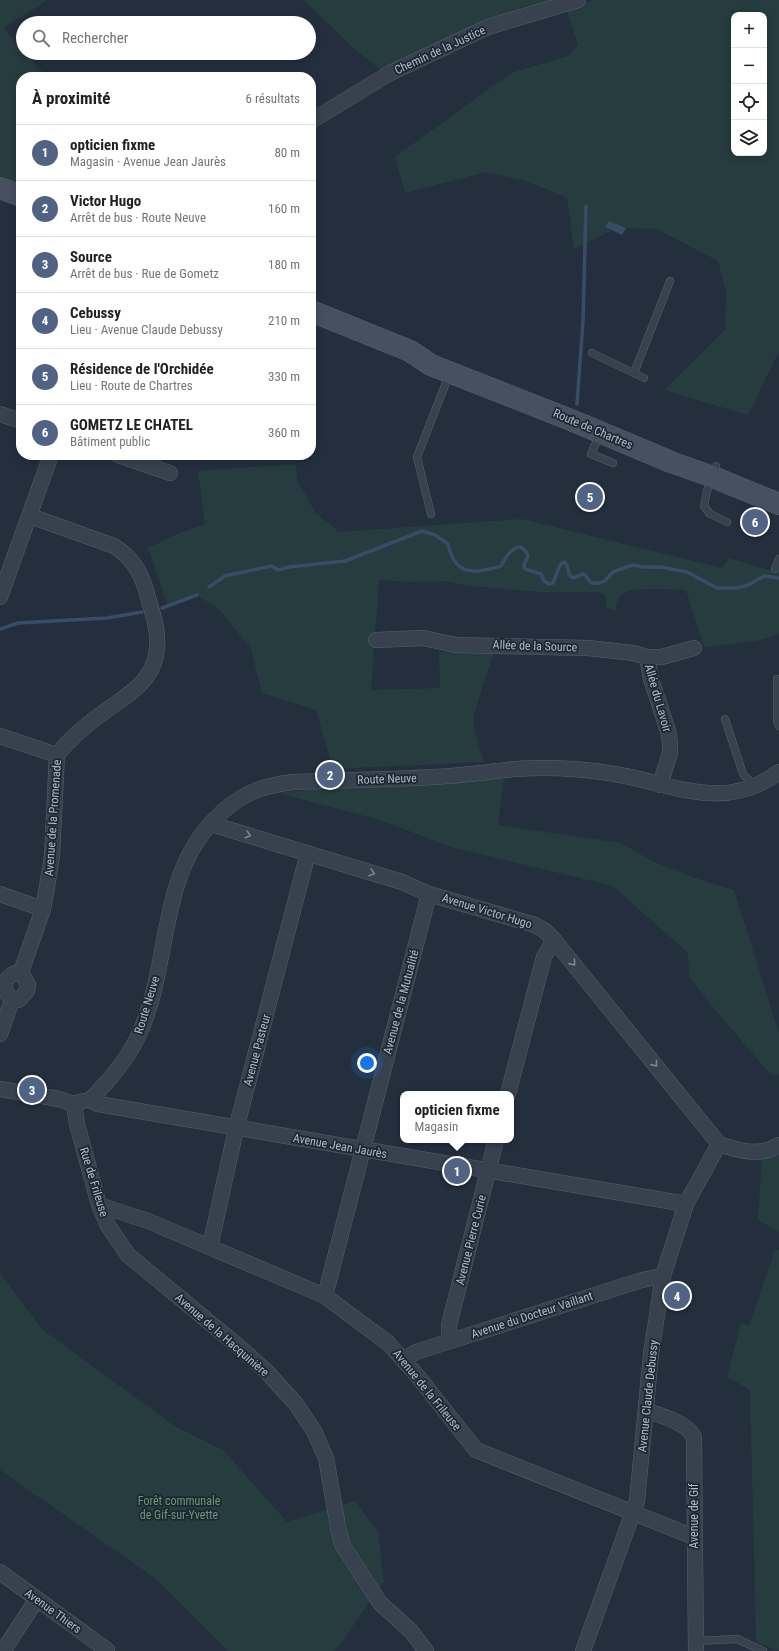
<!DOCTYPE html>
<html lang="fr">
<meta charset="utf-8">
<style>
:root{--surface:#fff;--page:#f2f2f2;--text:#202124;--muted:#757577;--line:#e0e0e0;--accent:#506383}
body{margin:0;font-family:"Roboto Condensed",sans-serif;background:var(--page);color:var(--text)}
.controls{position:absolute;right:12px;top:12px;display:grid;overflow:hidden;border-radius:8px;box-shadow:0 2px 10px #0003}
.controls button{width:36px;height:36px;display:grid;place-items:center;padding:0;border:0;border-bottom:1px solid var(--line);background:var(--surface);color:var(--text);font:20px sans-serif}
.you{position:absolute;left:367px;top:1063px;width:14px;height:14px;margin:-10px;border:3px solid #fff;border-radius:50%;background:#1a73e8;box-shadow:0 0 0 6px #1a73e833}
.badge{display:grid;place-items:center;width:26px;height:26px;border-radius:50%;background:var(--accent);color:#fff;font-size:13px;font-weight:700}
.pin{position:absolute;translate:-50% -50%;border:2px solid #fff;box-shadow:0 1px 4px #0006}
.popup{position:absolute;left:400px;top:1091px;width:114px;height:52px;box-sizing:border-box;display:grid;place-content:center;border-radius:8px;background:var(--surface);filter:drop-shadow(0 1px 3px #0005);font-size:13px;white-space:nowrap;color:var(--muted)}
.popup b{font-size:15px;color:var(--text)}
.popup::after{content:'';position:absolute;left:50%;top:100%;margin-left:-8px;border:8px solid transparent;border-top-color:var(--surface)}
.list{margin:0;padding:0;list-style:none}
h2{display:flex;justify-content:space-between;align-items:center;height:52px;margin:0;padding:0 16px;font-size:17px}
h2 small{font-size:13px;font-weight:400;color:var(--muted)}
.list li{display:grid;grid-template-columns:26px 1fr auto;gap:12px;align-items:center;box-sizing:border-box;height:56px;padding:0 16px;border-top:1px solid var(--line)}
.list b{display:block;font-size:15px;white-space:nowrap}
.list p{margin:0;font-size:13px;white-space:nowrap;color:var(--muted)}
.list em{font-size:13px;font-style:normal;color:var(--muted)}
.icon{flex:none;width:22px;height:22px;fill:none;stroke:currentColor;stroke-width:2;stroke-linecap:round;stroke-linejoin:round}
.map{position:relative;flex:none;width:779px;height:1651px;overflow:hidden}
.search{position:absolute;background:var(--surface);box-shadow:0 2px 10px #0003;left:16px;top:16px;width:300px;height:44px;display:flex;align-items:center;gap:10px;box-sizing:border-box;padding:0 14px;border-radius:22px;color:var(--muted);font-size:15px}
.panel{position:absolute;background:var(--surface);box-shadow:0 2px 10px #0003;left:16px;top:72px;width:300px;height:388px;border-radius:16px}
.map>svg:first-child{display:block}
.green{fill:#263c3f;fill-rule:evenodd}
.water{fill:#394c67}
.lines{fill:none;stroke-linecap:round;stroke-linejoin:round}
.stream{stroke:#394c67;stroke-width:3.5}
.lane-casing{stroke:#565f6c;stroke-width:8}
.street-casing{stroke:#565f6c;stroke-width:16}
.secondary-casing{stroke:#565f6c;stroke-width:22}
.lane{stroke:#38414e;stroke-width:7}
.street{stroke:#38414e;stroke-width:15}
.secondary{stroke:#465061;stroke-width:21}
.oneway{stroke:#7c8592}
.labels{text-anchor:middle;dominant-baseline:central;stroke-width:3.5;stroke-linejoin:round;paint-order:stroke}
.street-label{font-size:12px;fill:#b4bcc9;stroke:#1d2633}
.park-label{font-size:12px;fill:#6b9a76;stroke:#1d2633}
</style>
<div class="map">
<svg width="779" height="1651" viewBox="0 0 779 1651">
<rect width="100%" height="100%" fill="#242f3e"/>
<g class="green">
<path d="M0 0H48L3 28 23 51V53H25L47 77H21V187L0 179Z"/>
<path d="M304 0H562L387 75 349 44Z"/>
<path d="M594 0H779V351L748 415 664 390 725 330 726 291 718 261 657 229 617 228 574 249 567 198 527 181 486 172 405 193 395 157 511 73 569 56 578 44 566 8ZM734 15H764V153H734Z"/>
<path d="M296 464 297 480 315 512 339 532 522 519 722 568 729 558 779 573V634L757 641 704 647 686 590C674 590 629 586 622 594 617 599 616 605 616 611L606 608V598L604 594 599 592H542L469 586 445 581 414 582 379 580 371 690 440 688 439 653 456 645 494 651 474 714V729L484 762 333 769 316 710 262 693 251 649 220 610 197 595 167 604 149 550 146 547 155 545 177 534 205 524 198 471Z"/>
<path d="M485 776 504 779 498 825 621 843 652 861 695 878 734 890 779 1033V1075L770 1074 717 1012 689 976 688 953 613 886 451 847 380 820 278 793 360 784Z"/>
<path d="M779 1145V1232L758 1220 762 1152Z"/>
<path d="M775 1250H779V1651L756 1642 750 1390 727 1377 741 1323 749 1326Z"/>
<path d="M0 1274 43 1330 176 1427 224 1451 287 1522 355 1501 378 1532 384 1582 335 1651H228L156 1579 0 1470Z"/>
</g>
<path class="water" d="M609 221 626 228 622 235 605 227Z"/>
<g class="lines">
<g class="stream">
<path d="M577 404 583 321 586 206"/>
<path d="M209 587 225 576 272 566 278 570 289 567 345 561 422 531 435 535 448 544C453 568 465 575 489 569 493 568 497 568 501 566 506 556 520 535 528 556L524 565 525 569 541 574 544 581 549 584 553 583 560 565 564 562 567 565 569 574 572 578 584 574 591 583H600L605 581 613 572 633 565 643 567H661L687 572 717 588H737L748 585 764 576 779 578"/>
<path d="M162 608 197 595"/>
<path d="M0 629 18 623 107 618 142 612"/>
</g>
<g class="lane-casing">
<g id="lane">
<path d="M592 353 644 378"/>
<path d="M634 373 670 281"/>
<path d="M600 434 591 454 613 463"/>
<path d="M716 466 707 491 704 506 710 514 727 522"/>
<path d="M431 514 417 457 449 375"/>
<path d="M775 569 779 559"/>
<path d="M779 679H777V722L779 726"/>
<path d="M725 719 743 774 755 786"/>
<path d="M696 1641 737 1639 763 1651"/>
</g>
</g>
<g class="street-casing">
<g id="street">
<path d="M311 121 390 73 488 27 578 0"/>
<path d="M0 414 21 421"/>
<path d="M118 455 170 473"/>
<path d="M0 597 51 455"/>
<path d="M376 640 423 638 456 645 588 648 633 653 647 657H662L694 648"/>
<path d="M647 657 651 679 669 734 670 744V753L660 785"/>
<path d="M0 736 57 755"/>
<path d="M211 824 402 882 429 894 535 925 544 930 554 940 719 1144"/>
<path d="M0 894 43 909"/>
<path d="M21 972 43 909 47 887 52 856 57 755C70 738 87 724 104 712 127 695 154 682 157 649 159 633 154 616 149 601 143 577 136 560 114 546L30 516"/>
<path d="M21 972 28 985 27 991 19 1000C0 998 0 974 21 972Z"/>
<path d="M0 1034 12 1000"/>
<path d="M0 1089 59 1099 74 1104 83 1101"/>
<path d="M508 1094 544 957 554 940"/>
<path d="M90 1100C110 1080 129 1058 140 1032 171 963 158 878 214 820 238 795 259 786 293 782 340 780 386 780 433 777 460 776 487 772 514 769 545 767 577 768 608 773 669 781 722 815 779 772"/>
<path d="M90 1100 98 1104 686 1204"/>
<path d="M74 1104 77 1124 99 1205 107 1224 128 1255 238 1346 266 1371 296 1404 314 1431 326 1458 339 1532 343 1546 380 1603 411 1631 426 1651"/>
<path d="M719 1144C739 1151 761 1157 779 1145"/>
<path d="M99 1205 148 1221 325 1296 388 1343 416 1374 476 1450 694 1537"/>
<path d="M210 1247 236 1129 308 853"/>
<path d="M325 1296 429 894"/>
<path d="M450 1341 449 1325 496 1140"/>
<path d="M403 1360 416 1352 642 1280 663 1276"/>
<path d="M646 1410C662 1417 685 1421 694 1437L696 1651"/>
<path d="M0 1572 107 1650"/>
<path d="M3 1651 37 1599"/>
<path d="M583 1651 637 1501 651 1354 663 1276 686 1204 719 1144"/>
</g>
</g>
<g class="secondary-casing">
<g id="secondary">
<path d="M0 188 21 196"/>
<path d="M311 311 410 351 431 365 571 420 671 462 713 477 779 504"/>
</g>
</g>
<use href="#lane" class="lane"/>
<use href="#street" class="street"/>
<use href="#secondary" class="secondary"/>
</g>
<defs><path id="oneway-chevron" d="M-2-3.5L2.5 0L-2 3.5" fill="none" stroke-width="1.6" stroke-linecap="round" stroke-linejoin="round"/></defs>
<g class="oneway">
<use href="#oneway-chevron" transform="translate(248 835) rotate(17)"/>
<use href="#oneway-chevron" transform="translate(372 873) rotate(17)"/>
<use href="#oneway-chevron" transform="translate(573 963) rotate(51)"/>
<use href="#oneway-chevron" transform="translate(655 1064) rotate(51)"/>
</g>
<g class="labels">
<g class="street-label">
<text transform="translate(440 50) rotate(-25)">Chemin de la Justice</text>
<text transform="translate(593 429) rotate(23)">Route de Chartres</text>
<text transform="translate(535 646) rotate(2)">Allée de la Source</text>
<text transform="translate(658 698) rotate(74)">Allée du Lavoir</text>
<text transform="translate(387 779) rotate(-2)">Route Neuve</text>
<text transform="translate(53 818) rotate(-86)">Avenue de la Promenade</text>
<text transform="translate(487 911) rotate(17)">Avenue Victor Hugo</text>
<text transform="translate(401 1002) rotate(-75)">Avenue de la Mutualité</text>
<text transform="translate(147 1005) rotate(-73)">Route Neuve</text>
<text transform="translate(257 1050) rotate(-75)">Avenue Pasteur</text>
<text transform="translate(340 1146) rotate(10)">Avenue Jean Jaurès</text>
<text transform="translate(94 1182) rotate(73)">Rue de Frileuse</text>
<text transform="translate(471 1240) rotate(-76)">Avenue Pierre Curie</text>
<text transform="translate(532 1315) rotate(-18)">Avenue du Docteur Vaillant</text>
<text transform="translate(222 1335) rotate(41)">Avenue de la Hacquinière</text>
<text transform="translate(427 1390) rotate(51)">Avenue de la Frileuse</text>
<text transform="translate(648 1396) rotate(-84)">Avenue Claude Debussy</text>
<text transform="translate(694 1516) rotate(-90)">Avenue de Gif</text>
<text transform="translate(53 1611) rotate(36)">Avenue Thiers</text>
</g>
<g class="park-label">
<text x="179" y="1501">Forêt communale<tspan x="179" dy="14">de Gif-sur-Yvette</tspan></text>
</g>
</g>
</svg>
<div class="controls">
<button>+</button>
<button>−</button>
<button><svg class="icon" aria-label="locate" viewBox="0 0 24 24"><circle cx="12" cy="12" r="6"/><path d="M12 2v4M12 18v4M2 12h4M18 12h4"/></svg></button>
<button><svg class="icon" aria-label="layers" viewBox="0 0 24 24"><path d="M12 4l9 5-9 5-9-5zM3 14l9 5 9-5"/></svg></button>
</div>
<div class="you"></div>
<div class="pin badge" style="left:457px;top:1171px">1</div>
<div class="popup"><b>opticien fixme</b>Magasin</div>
<div class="pin badge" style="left:330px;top:775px">2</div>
<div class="pin badge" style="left:32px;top:1090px">3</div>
<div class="pin badge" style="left:677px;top:1296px">4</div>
<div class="pin badge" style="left:590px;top:497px">5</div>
<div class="pin badge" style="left:755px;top:522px">6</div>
<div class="search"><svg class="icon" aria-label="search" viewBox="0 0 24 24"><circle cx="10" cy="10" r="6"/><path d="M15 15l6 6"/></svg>Rechercher</div>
<section class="panel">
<h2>À proximité<small>6 résultats</small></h2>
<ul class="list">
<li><span class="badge">1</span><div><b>opticien fixme</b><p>Magasin · Avenue Jean Jaurès</p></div><em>80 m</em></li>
<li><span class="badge">2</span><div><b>Victor Hugo</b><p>Arrêt de bus · Route Neuve</p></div><em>160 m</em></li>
<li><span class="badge">3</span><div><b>Source</b><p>Arrêt de bus · Rue de Gometz</p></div><em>180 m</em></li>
<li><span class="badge">4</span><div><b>Cebussy</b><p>Lieu · Avenue Claude Debussy</p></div><em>210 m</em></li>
<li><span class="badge">5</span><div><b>Résidence de l'Orchidée</b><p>Lieu · Route de Chartres</p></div><em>330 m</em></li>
<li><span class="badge">6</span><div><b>GOMETZ LE CHATEL</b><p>Bâtiment public</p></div><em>360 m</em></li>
</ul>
</section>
</div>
